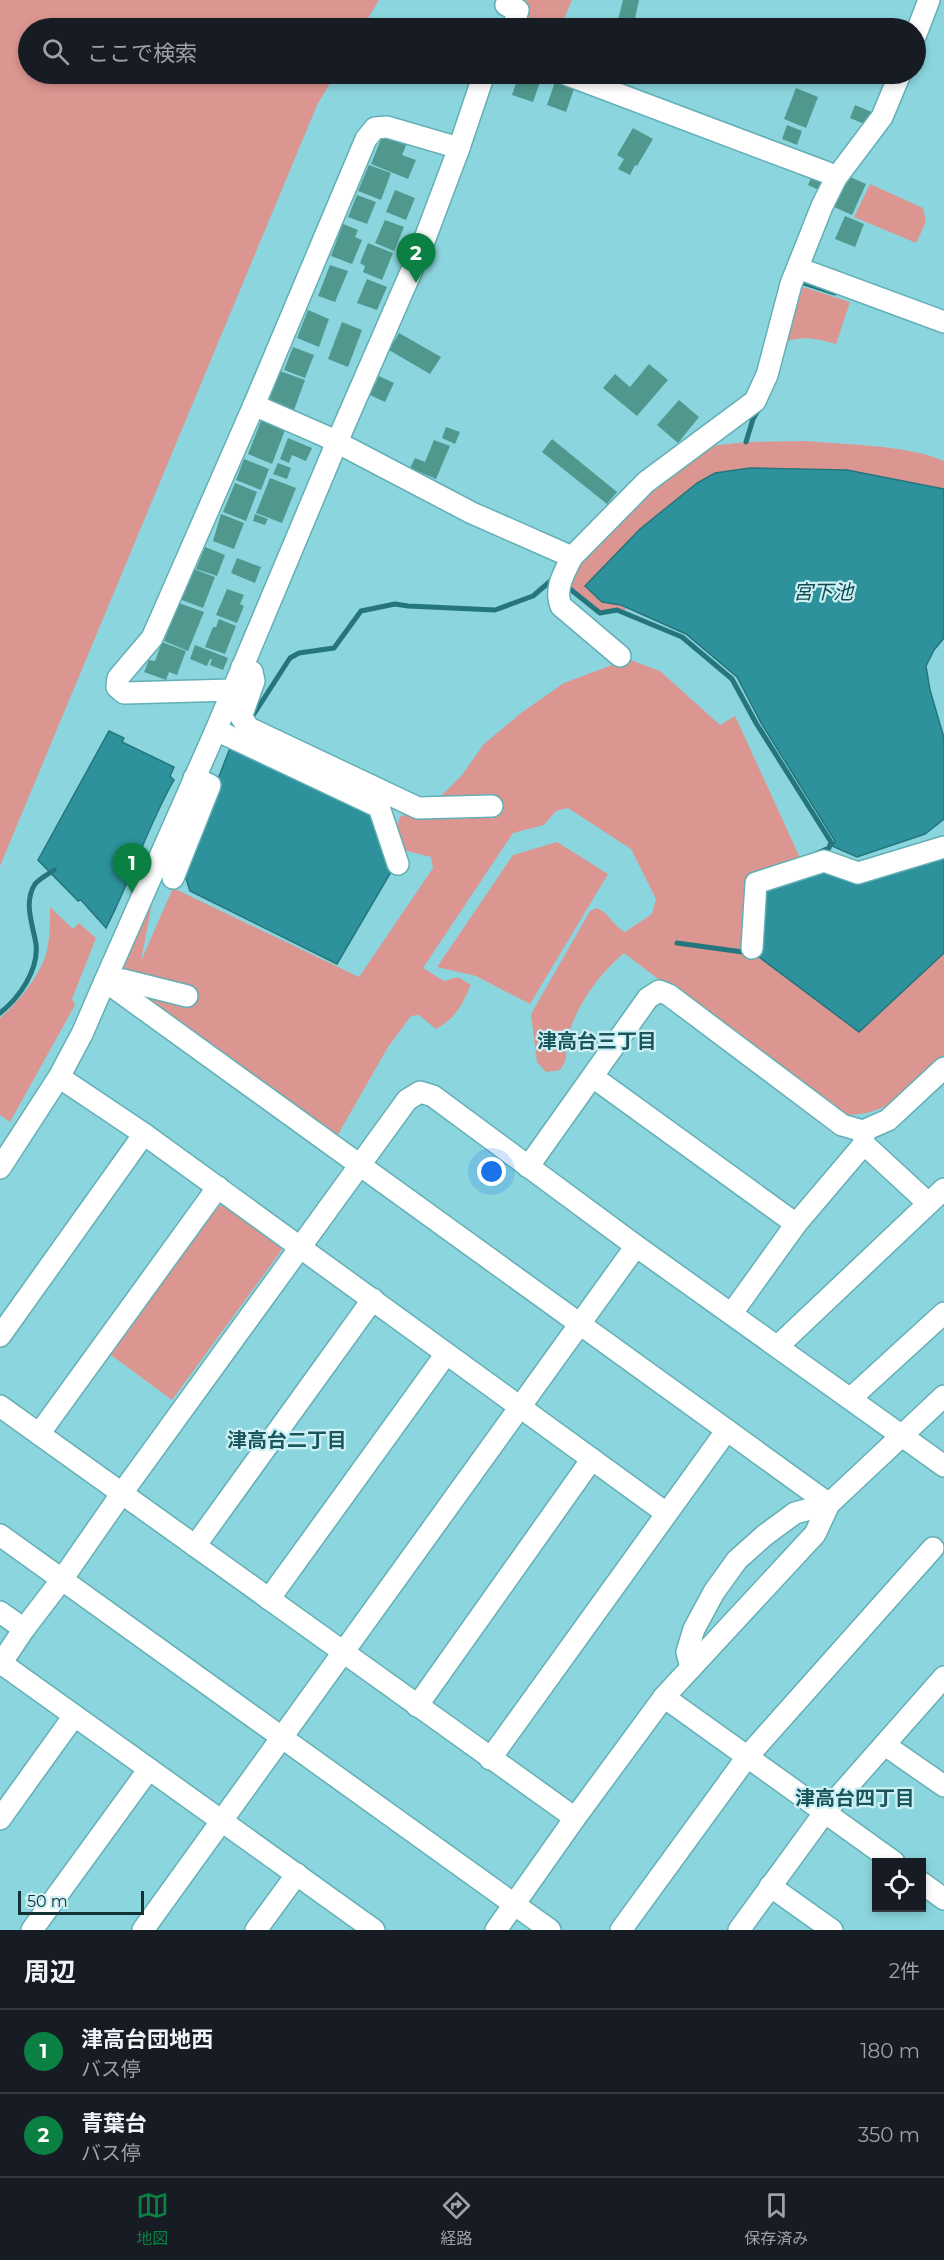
<!DOCTYPE html>
<html lang="ja">
<meta charset="utf-8">
<style>
:root{--surface:#171b24;--page:#242831;--text:#f1f3f6;--muted:#9ea1a6;--line:#363941;--accent:#0b8043}
body{margin:0;font-family:Montserrat,"Noto Sans JP",sans-serif;background:var(--page);color:var(--text)}
.controls{position:absolute;right:18px;bottom:18px;display:grid;overflow:hidden;border-radius:0px;box-shadow:0 3px 9px #0003}
.controls button{width:54px;height:54px;display:grid;place-items:center;padding:0;border:0;border-bottom:2px solid var(--line);background:var(--surface);color:var(--text);font:30px sans-serif}
.scale{position:absolute;left:18px;bottom:15px;width:126px;box-sizing:border-box;padding-left:6px;border:3px solid #113134;border-top:0;font-size:16px;line-height:21px;white-space:nowrap;color:#113134;-webkit-text-stroke:4px #ccf0f3;paint-order:stroke}
.you{position:absolute;left:492px;top:1172px;width:21px;height:21px;margin:-15px;border:4px solid #fff;border-radius:50%;background:#1a73e8;box-shadow:0 0 0 9px #1a73e833}
.badge{display:grid;place-items:center;width:39px;height:39px;border-radius:50%;background:var(--accent);color:#fff;font-size:20px;font-weight:700}
.pin{position:absolute;translate:-50% -50px;filter:drop-shadow(0 2px 3px #0008)}
.pin::after{content:'';position:absolute;top:32px;width:21px;height:18px;background:inherit;clip-path:polygon(0 0,100% 0,50% 100%)}
.list{margin:0;padding:0;list-style:none}
h2{display:flex;justify-content:space-between;align-items:center;height:78px;margin:0;padding:0 24px;font-size:26px}
h2 small{font-size:20px;font-weight:400;color:var(--muted)}
.list li{display:grid;grid-template-columns:39px 1fr auto;gap:18px;align-items:center;box-sizing:border-box;height:84px;padding:0 24px;border-top:2px solid var(--line)}
.list b{display:block;font-size:22px;white-space:nowrap}
.list p{margin:0;font-size:20px;white-space:nowrap;color:var(--muted)}
.list em{font-size:20px;font-style:normal;color:var(--muted)}
.icon{flex:none;width:33px;height:33px;fill:none;stroke:currentColor;stroke-width:2;stroke-linecap:round;stroke-linejoin:round}
.map{position:relative;flex:none;width:944px;height:1930px;overflow:hidden}
.search{position:absolute;background:var(--surface);box-shadow:0 3px 9px #0003;left:18px;right:18px;top:18px;height:66px;display:flex;align-items:center;gap:15px;box-sizing:border-box;padding:0 21px;border-radius:33px;color:var(--muted);font-size:22px}
.sheet{height:246px;background:var(--surface)}
nav{display:flex;justify-content:space-around;align-items:center;box-sizing:border-box;height:84px;border-top:2px solid var(--line);background:var(--surface);font-size:16px;color:var(--muted)}
nav a{display:grid;justify-items:center;gap:3px}
nav .on{color:var(--accent)}
.map>svg:first-child{display:block}
.green{fill:#dc9691}
.water{fill:#2d929b;stroke:#25757c;stroke-width:1.5}
.lines{fill:none;stroke-linecap:round;stroke-linejoin:round}
.stream{stroke:#25757c;stroke-width:5}
.building{fill:#50988e}
.minor-casing{stroke:#64afb6;stroke-width:24}
.minor{stroke:#fff;stroke-width:21}
.labels{text-anchor:middle;dominant-baseline:central;stroke-width:4.5;stroke-linejoin:round;paint-order:stroke}
.water-label{font-size:20px;font-style:italic;fill:#104a4f;stroke:#ccf0f3}
.neighbourhood-label{font-size:20px;font-weight:bold;fill:#1b565c;stroke:#ccf0f3}
</style>
<div class="map">
<svg width="944" height="1930" viewBox="0 0 944 1930">
<rect width="100%" height="100%" fill="#8bd6de"/>
<g class="green">
<path d="M0 0H379L362 28H28V74H336L318 103 0 866Z"/>
<path d="M520 0H572L560 28H518Z"/>
<path d="M870 184 923 208 926 222 916 243 854 217Z"/>
<path d="M803 287 850 302 836 344C818 339 804 335 785 342Z"/>
<path d="M807 441C847 445 909 445 944 461V489L847 470 697 483 640 529 585 586 602 602 621 605 627 610H600L572 588 569 579 579 562 649 487 702 447 746 442Z"/>
<path d="M628 659 660 671 720 725 735 716 802 862 747 949 859 1032 944 953V1056C911 1086 885 1123 835 1113L624 953C598 975 576 1006 567 1039 562 1054 572 1053 560 1070L546 1072 537 1062 531 1014 590 911 597 908C610 914 611 924 625 932L652 914 656 899 631 849 568 808 556 811 544 825 513 833 423 968 444 981 458 977 471 985C461 1006 457 1017 436 1029L419 1015 411 1016 388 1047 336 1138 130 987 121 971 154 893 141 961 173 888 359 977 433 868 431 857 403 850 394 834 400 817 440 797 462 775 483 745 521 713 564 683Z"/>
<path d="M557 842 608 874 530 1004 476 976 437 967 513 855Z"/>
<path d="M50 907 73 929 79 923 96 938 72 999 75 1005 10 1122 0 1115V1018C19 1002 45 970 48 945 50 932 50 920 50 907Z"/>
<path d="M226 1205 281 1246V1251L172 1400 107 1352 215 1207Z"/>
</g>
<g class="water">
<path d="M750 468 847 470 944 489V638L934 650 926 666 930 690 944 738V819L925 834 857 857 832 846 835 841 761 723 737 677 686 634 621 605 602 602 585 586 640 529 697 483 715 473Z"/>
<path d="M109 731 124 738 122 742 174 767 170 776 174 780C147 827 131 880 106 928L81 900 78 901 38 860Z"/>
<path d="M232 743 371 811 391 872 337 964 190 891 183 869Z"/>
<path d="M944 852V953L859 1032 759 957 761 888 828 867Z"/>
</g>
<g class="lines">
<g class="stream">
<path d="M801 282 835 293"/>
<path d="M746 442 753 419 760 407"/>
<path d="M565 585 600 613 617 610 682 637 732 679 756 723 831 842 829 848 815 854"/>
<path d="M252 717 290 658 299 653 334 648 361 611 395 604 408 606 495 610 533 596 554 578"/>
<path d="M677 943 750 953"/>
<path d="M0 1013C19 998 39 970 36 944 33 925 23 903 35 884 39 879 48 874 54 870"/>
</g>
</g>
<g class="building">
<path d="M623 0H639L633 28H616Z"/>
<path d="M519 74H534L533 77 541 79 533 102 512 95Z"/>
<path d="M556 79 575 86 566 112 547 105Z"/>
<path d="M796 88 818 97 806 128 784 119Z"/>
<path d="M855 105 874 113 869 126 850 118Z"/>
<path d="M787 125 802 131 797 145 782 139Z"/>
<path d="M633 128 653 139 637 166 635 165 630 175 618 169 624 159 617 155Z"/>
<path d="M383 134 407 143 402 155 416 160 408 179 371 164Z"/>
<path d="M369 165 391 173 381 200 358 191Z"/>
<path d="M814 172 827 178 821 191 808 185Z"/>
<path d="M848 176 866 184 852 215 834 207Z"/>
<path d="M395 190 415 198 406 220 386 212Z"/>
<path d="M357 195 376 202 367 224 348 217Z"/>
<path d="M845 216 864 224 855 247 835 239Z"/>
<path d="M385 220 404 227 394 251 375 243Z"/>
<path d="M343 224 358 230 355 237 362 240 352 264 331 256Z"/>
<path d="M368 243 393 253 382 280 363 272 365 266 360 263Z"/>
<path d="M330 265 348 271 335 302 318 296Z"/>
<path d="M367 279 387 287 377 310 357 303Z"/>
<path d="M308 310 329 319 319 347 297 338Z"/>
<path d="M342 322 362 330 348 367 328 359Z"/>
<path d="M399 333 441 357 430 374 389 350Z"/>
<path d="M293 347 314 355 305 378 284 370Z"/>
<path d="M649 364 668 380 637 416 603 388 615 374 630 387Z"/>
<path d="M277 370 305 380 294 410 269 400 275 385 271 384Z"/>
<path d="M379 376 394 383 385 402 370 395Z"/>
<path d="M679 400 699 417 678 443 657 425Z"/>
<path d="M261 421 285 430 272 464 248 454Z"/>
<path d="M446 427 460 432 455 444 442 438Z"/>
<path d="M288 438 312 448 306 461 292 455 289 463 280 459Z"/>
<path d="M552 439 617 492 607 504 542 452Z"/>
<path d="M434 440 450 446 436 479 410 468 415 458 425 462Z"/>
<path d="M244 459 269 469 261 490 236 480Z"/>
<path d="M278 463 291 468 287 479 273 474Z"/>
<path d="M270 478 296 488 282 523 256 513Z"/>
<path d="M235 483 257 492 246 521 223 512Z"/>
<path d="M221 514 244 523 234 549 213 541Z"/>
<path d="M255 514 268 519 265 525 253 521Z"/>
<path d="M205 547 225 555 217 576 196 569Z"/>
<path d="M237 558 261 567 255 583 231 573Z"/>
<path d="M191 568 215 577 203 608 179 599Z"/>
<path d="M227 589 244 595 240 604 244 606 237 623 216 615Z"/>
<path d="M179 603 204 612 188 651 164 641Z"/>
<path d="M219 619 236 626 225 654 205 647 213 627H216Z"/>
<path d="M162 642 186 651 177 675 169 672 166 680 144 672 149 660 155 661Z"/>
<path d="M195 645 228 658 223 670 210 665 212 659H210L207 666 190 659Z"/>
</g>
<g class="lines">
<g class="minor-casing">
<g id="minor">
<path d="M506 5 518 10 513 28"/>
<path d="M916 34 929 0"/>
<path d="M565 74 828 173 836 178"/>
<path d="M798 268 944 322"/>
<path d="M254 405 325 436 472 513 572 557 646 482 755 401 767 375 791 284 822 206 836 178 882 117 900 74"/>
<path d="M572 557C564 573 554 589 561 606L620 656"/>
<path d="M242 667 252 672 254 681 241 717 249 728 418 808 492 806"/>
<path d="M232 690 124 693 117 687 118 678 152 638 160 620 254 405 366 139 375 128 387 127 459 148"/>
<path d="M216 730 379 807 398 864"/>
<path d="M173 878 210 785 194 778"/>
<path d="M752 948 756 883 824 861 858 873 944 847"/>
<path d="M105 981 829 1504"/>
<path d="M106 981 123 980 187 996"/>
<path d="M59 1077 144 1134 666 1513"/>
<path d="M593 1077 796 1224"/>
<path d="M864 1144 928 1203"/>
<path d="M528 1167 648 998 659 991 669 995 842 1125 863 1131 888 1120 944 1068"/>
<path d="M0 1168 59 1077 82 1034 105 981 216 730 337 442 421 249 459 148 484 74"/>
<path d="M732 1313 796 1224 864 1144 863 1131"/>
<path d="M0 1336 144 1134"/>
<path d="M778 1346 944 1189"/>
<path d="M851 1398 944 1313"/>
<path d="M0 1406 575 1818"/>
<path d="M39 1434 218 1187"/>
<path d="M0 1535 550 1930"/>
<path d="M195 1546 373 1299"/>
<path d="M269 1599 446 1354"/>
<path d="M0 1612 24 1629"/>
<path d="M1 1663 374 1930"/>
<path d="M0 1665 24 1629 63 1578 122 1493 407 1100 420 1092 433 1096 636 1246 944 1466"/>
<path d="M691 1668 687 1652 694 1629 714 1592 737 1560 765 1535 795 1513 829 1504"/>
<path d="M664 1697 894 1862"/>
<path d="M417 1706 592 1459"/>
<path d="M885 1745 944 1786"/>
<path d="M490 1759 727 1430"/>
<path d="M0 1819 74 1716"/>
<path d="M922 1883 944 1899"/>
<path d="M770 1886 832 1930"/>
<path d="M32 1930 149 1769"/>
<path d="M143 1930 636 1246"/>
<path d="M256 1930 297 1874"/>
<path d="M496 1930 575 1818 664 1697 815 1534 829 1504 944 1396"/>
<path d="M621 1930 747 1757 933 1548"/>
<path d="M739 1930 825 1812 944 1677"/>
</g>
</g>
<use href="#minor" class="minor"/>
</g>
<g class="labels">
<g class="water-label">
<text x="823" y="592">宮下池</text>
</g>
<g class="neighbourhood-label">
<text x="597" y="1041">津高台三丁目</text>
<text x="287" y="1440">津高台二丁目</text>
<text x="855" y="1798">津高台四丁目</text>
</g>
</g>
</svg>
<div class="controls">
<button><svg class="icon" aria-label="locate" viewBox="0 0 24 24"><circle cx="12" cy="12" r="6"/><path d="M12 2v4M12 18v4M2 12h4M18 12h4"/></svg></button>
</div>
<div class="scale">50 m</div>
<div class="you"></div>
<div class="pin badge" style="left:132px;top:893px">1</div>
<div class="pin badge" style="left:416px;top:283px">2</div>
<div class="search"><svg class="icon" aria-label="search" viewBox="0 0 24 24"><circle cx="10" cy="10" r="6"/><path d="M15 15l6 6"/></svg>ここで検索</div>
</div>
<section class="sheet">
<h2>周辺<small>2件</small></h2>
<ul class="list">
<li><span class="badge">1</span><div><b>津高台団地西</b><p>バス停</p></div><em>180 m</em></li>
<li><span class="badge">2</span><div><b>青葉台</b><p>バス停</p></div><em>350 m</em></li>
</ul>
</section>
<nav>
<a class="on"><svg class="icon" aria-label="map" viewBox="0 0 24 24"><path d="M3 6l6-2 6 2 6-2v14l-6 2-6-2-6 2zM9 4v14M15 6v14"/></svg>地図</a>
<a><svg class="icon" aria-label="directions" viewBox="0 0 24 24"><path d="M12 3l9 9-9 9-9-9zM9 14v-3h6M13 9l2 2-2 2"/></svg>経路</a>
<a><svg class="icon" aria-label="saved" viewBox="0 0 24 24"><path d="M7 4h10v16l-5-4-5 4z"/></svg>保存済み</a>
</nav>
